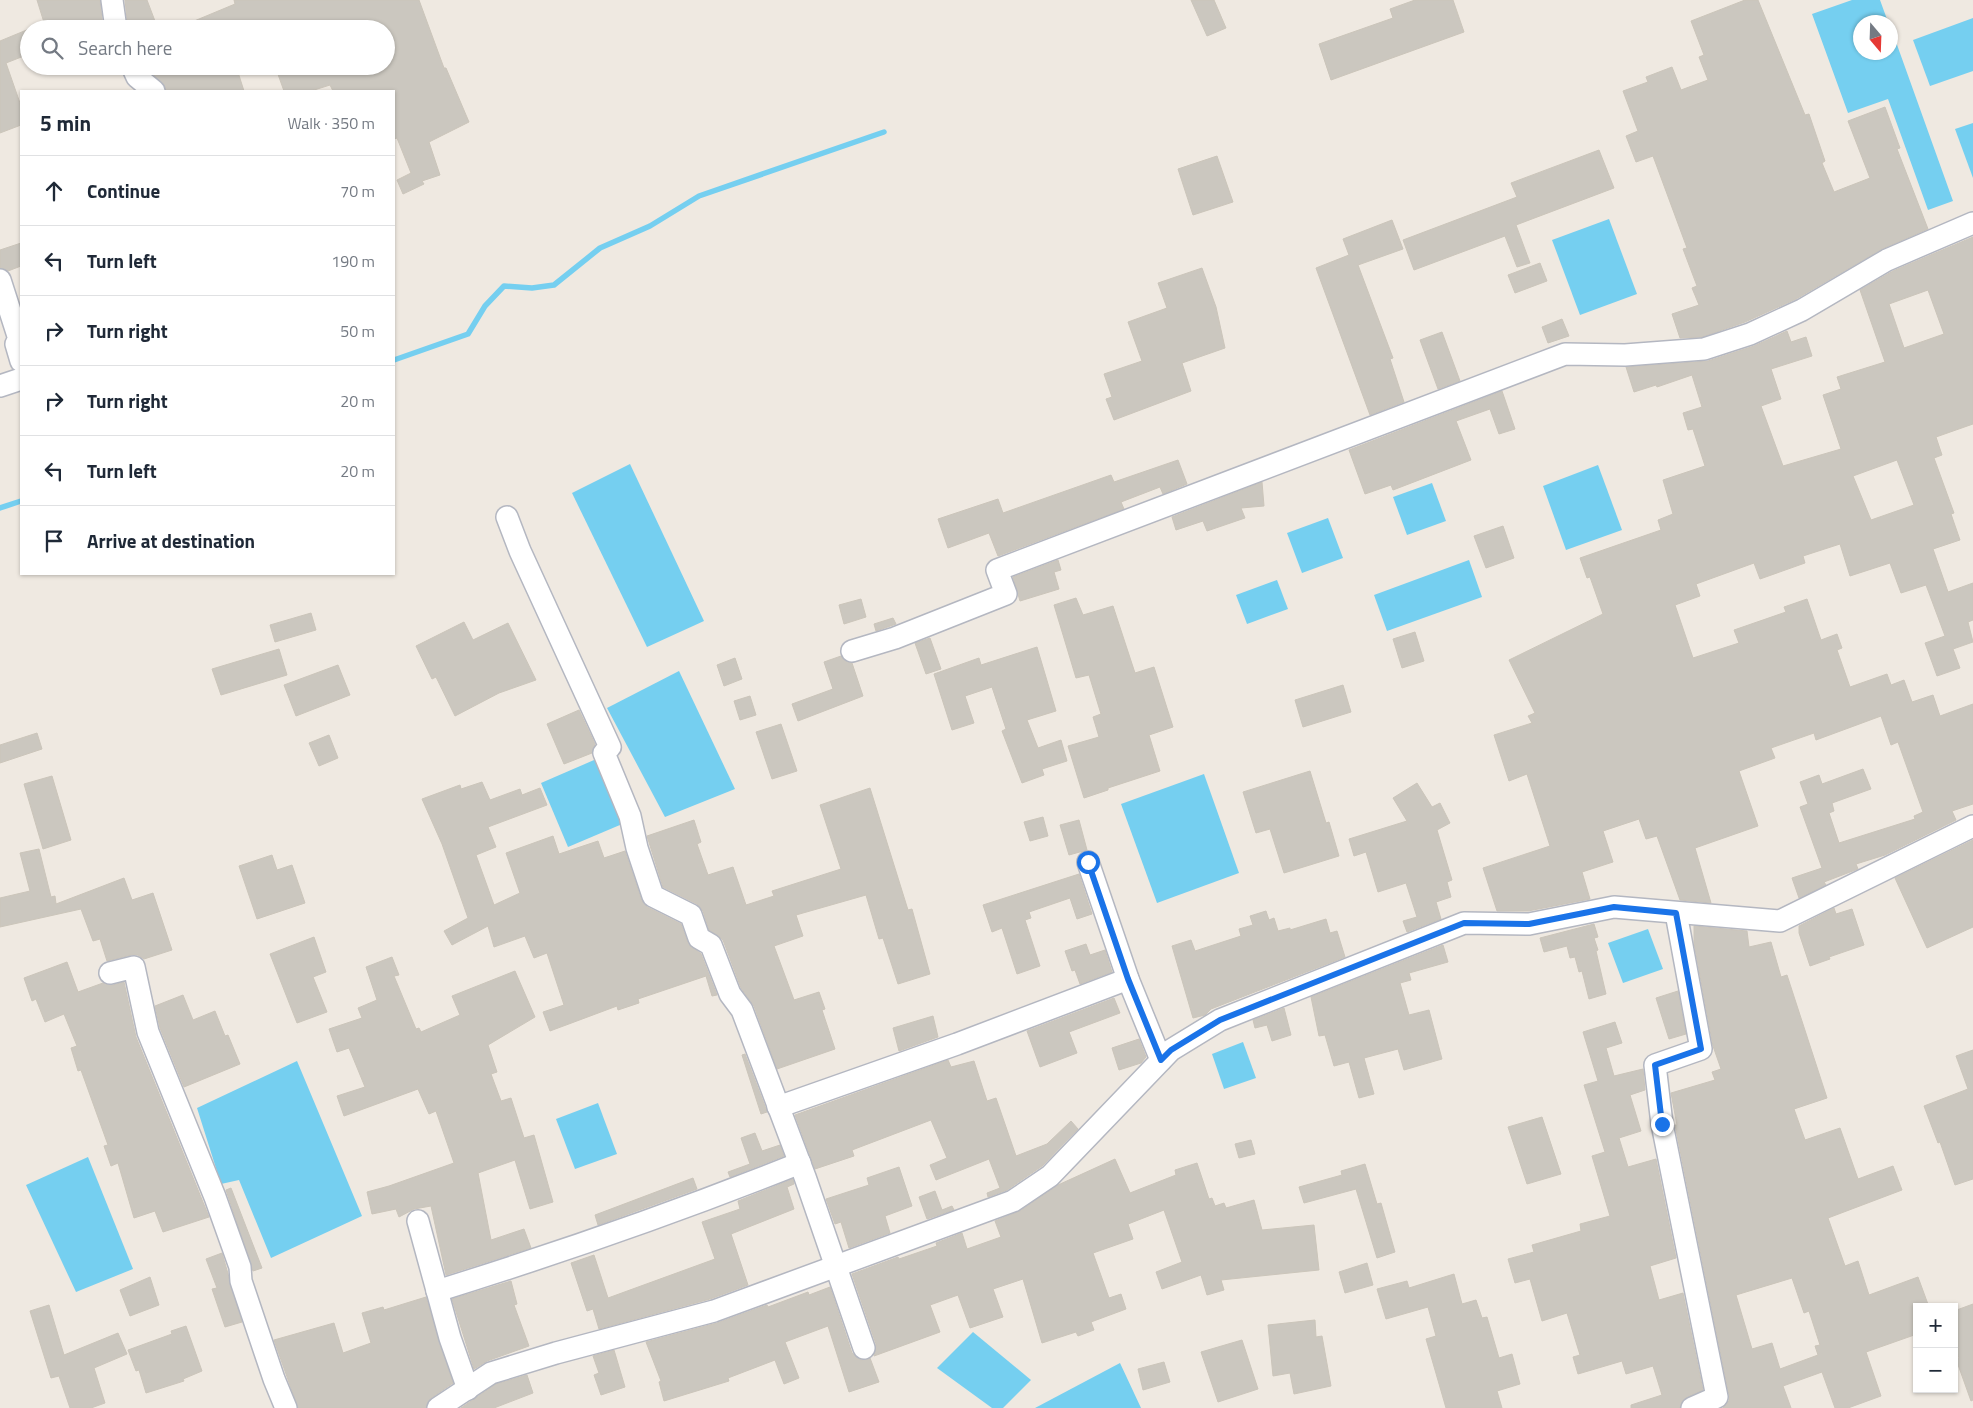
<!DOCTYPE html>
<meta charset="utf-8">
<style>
:root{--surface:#fff;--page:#f2f2f3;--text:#1f2937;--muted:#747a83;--line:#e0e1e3}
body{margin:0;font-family:"Titillium Web",sans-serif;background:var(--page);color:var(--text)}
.controls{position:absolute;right:15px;bottom:15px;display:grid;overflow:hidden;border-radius:0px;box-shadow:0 1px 4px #0004}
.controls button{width:45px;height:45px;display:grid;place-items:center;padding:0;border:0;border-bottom:1px solid var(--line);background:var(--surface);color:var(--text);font:25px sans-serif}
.compass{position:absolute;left:1853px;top:15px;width:45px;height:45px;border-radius:50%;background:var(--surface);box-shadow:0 1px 4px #0004;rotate:161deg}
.stop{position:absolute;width:15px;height:15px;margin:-11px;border:4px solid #1a73e8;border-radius:50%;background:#fff}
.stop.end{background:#1a73e8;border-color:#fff;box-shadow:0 1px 5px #0008}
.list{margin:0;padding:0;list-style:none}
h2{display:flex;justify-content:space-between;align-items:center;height:65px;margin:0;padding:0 20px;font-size:21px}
h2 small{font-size:16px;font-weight:400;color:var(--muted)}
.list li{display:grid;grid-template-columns:32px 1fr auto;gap:15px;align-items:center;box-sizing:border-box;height:70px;padding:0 20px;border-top:1px solid var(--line)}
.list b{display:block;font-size:19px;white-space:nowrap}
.list em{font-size:16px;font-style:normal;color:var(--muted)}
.icon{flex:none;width:28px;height:28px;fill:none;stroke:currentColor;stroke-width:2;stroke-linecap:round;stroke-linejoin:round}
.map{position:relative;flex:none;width:1973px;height:1408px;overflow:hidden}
.search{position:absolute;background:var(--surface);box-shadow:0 1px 4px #0004;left:20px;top:20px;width:375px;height:55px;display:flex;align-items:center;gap:12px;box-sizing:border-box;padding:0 18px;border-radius:28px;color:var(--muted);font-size:19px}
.panel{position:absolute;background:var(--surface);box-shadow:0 1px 4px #0004;left:20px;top:90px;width:375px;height:485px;border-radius:0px}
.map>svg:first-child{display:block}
.water{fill:#75cff0}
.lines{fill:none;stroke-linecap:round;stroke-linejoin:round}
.stream{stroke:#75cff0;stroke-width:5.5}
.building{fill:#cbc7bf;stroke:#cbc5ba;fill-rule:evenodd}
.minor-casing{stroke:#b4b7c1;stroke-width:24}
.minor{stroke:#fff;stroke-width:21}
.route{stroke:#1a73e8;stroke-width:6}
</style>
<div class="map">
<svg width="1973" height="1408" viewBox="0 0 1973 1408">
<rect width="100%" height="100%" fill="#efe9e1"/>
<g class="water">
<path d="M1852 0H1880L1888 22H1860V52H1890L1891 28 1953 201 1928 210 1888 99 1848 113 1812 14Z"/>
<path d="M1973 18V71L1930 86 1913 40Z"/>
<path d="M1973 123V178L1955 129Z"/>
<path d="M1609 219 1637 294 1580 315 1552 240Z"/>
<path d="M630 464 704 621 647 647 572 493Z"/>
<path d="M1598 465 1622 530 1566 550 1543 486Z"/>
<path d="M1432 483 1446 521 1407 535 1393 497Z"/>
<path d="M1328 518 1343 558 1302 573 1287 533Z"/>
<path d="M1469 560 1482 597 1387 631 1374 595Z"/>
<path d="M1277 580 1288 609 1247 624 1236 595Z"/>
<path d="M679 671 735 789 665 817 607 708Z"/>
<path d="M601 757 627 822 568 847 541 783Z"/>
<path d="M1204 774 1239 873 1157 903 1121 804Z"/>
<path d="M1648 929 1663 969 1623 983 1608 943Z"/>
<path d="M1243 1042 1256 1078 1224 1089 1212 1054Z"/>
<path d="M297 1061 362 1216 271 1258 239 1180 221 1184 197 1108Z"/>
<path d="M598 1103 617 1154 575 1169 556 1119Z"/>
<path d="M88 1157 133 1269 76 1292 26 1185Z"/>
<path d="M973 1332 1031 1380 1003 1408H992L937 1368Z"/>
<path d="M1120 1363 1141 1408H1035Z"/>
</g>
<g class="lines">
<g class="stream">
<path d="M394 360 468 334 485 306 504 286 532 288 554 285 600 248 650 226 699 196 884 132"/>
<path d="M0 508 21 501"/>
</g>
</g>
<g class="building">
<path d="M37 0H100L103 29H46Z"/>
<path d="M125 0H147L158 29H128Z"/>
<path d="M234 0H419L444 68H446L469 122 429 142 440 175 422 181 424 184 403 194 397 180 411 173 397 138 394 139V91H333L330 85 311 91H284L275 66H386V29H310L309 24 293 29H175L235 4Z"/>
<path d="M1191 0H1214L1226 28 1207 36Z"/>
<path d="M1415 0H1453L1464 32 1331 80 1319 44 1393 18 1390 9Z"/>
<path d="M1745 0H1758L1805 115 1809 114 1825 161 1822 163 1834 192 1870 178 1848 121 1885 107 1900 148 1897 149 1928 229 1882 249 1796 299 1745 322 1702 337 1680 338 1672 314 1699 305 1692 288 1697 286 1683 249 1687 248 1653 156 1636 162 1626 136 1638 131 1623 91 1648 82 1646 77 1672 67 1681 90 1708 80 1699 57 1704 55 1691 21Z"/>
<path d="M29 29V54L6 63 21 106V125L0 133V41Z"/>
<path d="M149 66H236L244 91H166L165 86 152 73Z"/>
<path d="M1599 150 1614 188 1516 225 1530 263 1517 267 1505 236 1414 270 1403 240 1517 197 1511 183Z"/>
<path d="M1217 156 1233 202 1193 215 1178 169Z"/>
<path d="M1392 220 1403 249 1358 265 1393 358 1390 359 1404 402 1370 415 1316 268 1349 255 1343 239Z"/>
<path d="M1973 237V424L1936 437 1942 455 1934 458 1954 513 1951 514 1960 540 1933 549 1948 592 1973 583V620L1968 622 1973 642 1953 649 1960 668 1937 676 1925 643 1945 636 1926 585 1901 593 1890 563 1850 576 1840 544 1803 556 1805 563 1760 579 1754 563 1696 584 1700 596 1675 605 1693 658 1739 643 1734 630 1786 612 1784 607 1807 599 1821 640 1837 634 1842 648 1837 650 1850 687 1887 674 1891 685 1904 680 1912 702 1933 695 1940 716 1973 704V804L1952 811 1956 820 1885 855 1856 864 1858 869 1824 882 1826 885 1799 898 1792 878 1822 868 1800 807 1808 804 1800 782 1819 775 1822 784 1863 769 1871 789 1832 803 1834 811 1829 813 1839 843 1915 819 1914 816 1923 812 1898 742 1891 745 1881 716 1816 740 1814 733 1771 748 1775 758 1739 771 1758 826 1695 848 1711 903 1680 900 1657 836 1646 839 1639 819 1603 831 1613 862 1582 872 1590 899 1528 911H1497L1483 868 1550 846 1527 774 1509 781 1494 735 1532 723 1528 716 1535 713 1509 660 1603 614 1590 577 1587 578 1580 558 1661 530 1658 520 1673 514 1663 480 1705 466 1693 429 1688 430 1683 413 1702 407 1692 375 1657 387 1656 385 1634 392 1626 367 1708 361 1754 346 1787 331 1791 342 1806 337 1812 356 1771 369 1781 399 1761 406 1783 466 1841 449 1823 395 1841 389 1837 377 1885 362 1860 290 1893 271ZM1928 290 1944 334 1904 348 1889 304ZM1897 460 1914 505 1871 520 1853 476Z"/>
<path d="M21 243V266L8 271 0 268V250Z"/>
<path d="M1540 263 1547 281 1515 293 1508 275Z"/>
<path d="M1202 268 1216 307 1225 348 1182 363 1191 391 1114 420 1106 399 1112 397 1104 374 1142 361 1128 322 1167 308 1158 283Z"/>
<path d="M1562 319 1569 336 1548 343 1542 327Z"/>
<path d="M1442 332 1460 381 1438 389 1420 340Z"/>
<path d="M1502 391 1515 429 1499 434 1490 409 1456 421 1471 460 1393 490 1391 485 1365 494 1349 450Z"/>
<path d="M1178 460 1187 484 1163 494 1160 487 1121 502 1124 509 998 556 989 533 948 548 938 519 998 499 1003 513 1111 475 1114 482Z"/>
<path d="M1262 482 1264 506 1241 508 1245 518 1207 531 1203 521 1176 530 1172 517Z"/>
<path d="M1503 526 1514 558 1486 568 1474 536Z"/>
<path d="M1058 560 1061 570 1054 572 1059 589 1020 601 1013 577Z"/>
<path d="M1076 598 1083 615 1113 606 1135 673 1154 667 1173 727 1149 735 1160 771 1108 788V790L1084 798 1068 746 1099 737 1093 717 1101 714 1089 675 1076 678 1054 605Z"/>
<path d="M861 599 866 617 844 624 839 605Z"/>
<path d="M311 613 316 630 275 642 270 625Z"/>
<path d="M893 618 896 624 876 631 874 624Z"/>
<path d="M464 622 473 640 508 623 536 680 499 693 455 716 436 677 432 679 416 646Z"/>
<path d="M1415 632 1424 661 1402 668 1393 639Z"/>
<path d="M930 638 941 669 926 674 915 643Z"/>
<path d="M1037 647 1056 711 1027 720 1038 748 1061 740 1067 761 1042 769 1044 775 1022 783 1002 731 1006 729 992 687 965 696 974 723 952 730 934 674 979 658 981 665Z"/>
<path d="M279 649 287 675 221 695 212 669Z"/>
<path d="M841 656 844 660 852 663 863 696 798 721 792 704 833 689 824 662Z"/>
<path d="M735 658 742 679 724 686 717 665Z"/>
<path d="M338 665 350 695 296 716 284 685Z"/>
<path d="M1343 685 1351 712 1303 727 1295 700Z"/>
<path d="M750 696 756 715 740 720 734 701Z"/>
<path d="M579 710 595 744 592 753 564 764 547 724Z"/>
<path d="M781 724 797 771 772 779 756 732Z"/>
<path d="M37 733 42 749 0 763V745Z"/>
<path d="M329 735 338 758 319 766 309 743Z"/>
<path d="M1310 771 1326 823 1329 822 1339 856 1284 873 1270 829 1256 833 1243 792Z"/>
<path d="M52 776 71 840 43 849 24 784Z"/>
<path d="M482 782 490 800 520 789 522 795 540 788 547 805 488 827 496 847 476 855 494 905 520 893 506 853 553 836 559 854 598 841 604 858 625 851 642 901 647 907 681 924 688 943 701 954 717 995 712 996 706 976 638 999 639 1003 618 1010 617 1006 550 1031 543 1012 564 1005 547 953 534 958 525 936 494 947 488 926 452 945 444 931 468 918 442 844 422 799 460 785 461 789Z"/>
<path d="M1417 783 1432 807 1440 803 1450 823 1437 830 1452 880 1447 882 1451 897 1436 902 1441 919 1407 932 1403 921 1417 917 1406 883 1378 892 1366 852 1354 856 1349 839 1407 821 1393 798Z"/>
<path d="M870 788 908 910 912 909 930 974 898 984 883 938 879 939 866 895 796 915 803 936 774 946 794 1000 819 992 825 1009 822 1010 835 1049 777 1069 754 1006 741 988 723 940 709 930 703 911 697 904 663 887 647 836 694 820 701 842 697 844 708 875 733 867 746 905 774 896 772 891 841 869 820 805Z"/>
<path d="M1043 817 1048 836 1030 841 1024 822Z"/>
<path d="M1079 820 1087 850 1069 855 1060 825Z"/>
<path d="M1973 840V927L1927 948 1895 878Z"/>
<path d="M39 849 51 897 55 896 56 904 124 878 132 900 153 893 172 950 144 959 138 955H131L107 961 100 939 93 941 81 909 0 927V898L30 891 20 853Z"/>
<path d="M272 855 277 870 292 865 305 903 257 919 239 866Z"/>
<path d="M1079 874 1092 914 1077 919 1070 898 1029 912 1031 918 1025 920 1040 966 1017 974 1002 928 992 932 983 905Z"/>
<path d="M1834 908 1836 914 1852 909 1864 945 1829 957 1830 959 1810 966 1799 933V926Z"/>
<path d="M1266 911 1269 920 1274 918 1278 931 1290 928V930L1326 919 1330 933 1337 931 1345 957 1211 1009 1205 1015 1193 1018 1172 946 1191 940 1195 951 1241 936 1239 929 1253 925 1250 916Z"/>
<path d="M1594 924 1598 937 1594 938 1598 950 1596 951 1606 994 1589 999 1582 971 1579 972 1575 957 1570 958 1567 946 1544 952 1540 938Z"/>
<path d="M1694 926 1747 931 1749 947 1771 942 1781 977 1787 975 1827 1098 1794 1109 1805 1140 1840 1128 1858 1179 1893 1166 1902 1190 1828 1218 1845 1266 1858 1261 1869 1295 1918 1277 1929 1307H1917V1334L1866 1352 1881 1396 1848 1408H1835L1822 1372 1783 1386 1791 1408H1723L1729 1401V1395L1675 1125H1677L1671 1093 1715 1080 1712 1072 1721 1069 1713 1046 1694 943ZM1792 1278 1804 1313 1809 1311 1820 1345 1815 1346 1818 1355 1780 1369 1772 1343 1752 1349 1736 1295Z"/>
<path d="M314 937 326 972 313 977 327 1012 297 1023 270 954Z"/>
<path d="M1086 944 1090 955 1105 950 1112 972 1080 984 1075 970 1072 971 1065 951Z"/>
<path d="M1443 945 1448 962 1409 973 1411 980 1400 983 1409 1015 1429 1010 1442 1059 1404 1070 1398 1049 1364 1058 1374 1094 1359 1098 1349 1062 1334 1066 1325 1035 1319 1036 1311 997Z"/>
<path d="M392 957 399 975 394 976 416 1029 419 1028 421 1032 460 1015 452 996 515 971 535 1017 488 1045 497 1072 491 1074 501 1101 511 1098 524 1138 534 1135 553 1202 530 1209 515 1160 478 1173 491 1240 524 1229 531 1248 446 1275 431 1206 414 1209 399 1217 396 1209 372 1214 367 1192 389 1186 454 1163 436 1111 429 1114 418 1089 344 1116 337 1096 365 1087 349 1048 337 1052 329 1029 362 1018 358 1008 377 1000 366 967Z"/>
<path d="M67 962 78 992 103 983 113 985 124 982 136 1037 209 1217 163 1232 155 1211 134 1218 118 1163 111 1166 104 1146 108 1145 81 1070 78 1071 71 1048 77 1046 64 1014 45 1022 36 999 32 1001 24 978Z"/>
<path d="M1678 991 1686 1034 1669 1039 1656 998Z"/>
<path d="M183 995 193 1020 215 1011 225 1036 228 1035 240 1064 184 1087 160 1028 155 1006Z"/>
<path d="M1114 998 1120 1013 1069 1032 1077 1053 1040 1067 1027 1031Z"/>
<path d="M1284 1008 1291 1035 1272 1041 1267 1025 1255 1028 1253 1020Z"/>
<path d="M933 1016 938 1037 899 1051 893 1028Z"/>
<path d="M1615 1022 1622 1043 1606 1048 1614 1076 1643 1069 1645 1090 1630 1095 1641 1131 1619 1138 1628 1167 1656 1159 1676 1258 1650 1266 1659 1300 1683 1293 1703 1390 1687 1397 1682 1401 1680 1408H1631V1405L1662 1395 1653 1366 1626 1374 1622 1361 1578 1374 1573 1357 1580 1355 1567 1313 1542 1321 1530 1279 1515 1283 1508 1259 1534 1252 1532 1245 1581 1231 1580 1224 1610 1216 1592 1156 1605 1152 1584 1085 1598 1081 1583 1032Z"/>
<path d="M1139 1039 1146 1057 1141 1063 1119 1070 1112 1048Z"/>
<path d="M1973 1050V1179L1955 1185 1940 1142 1938 1143 1924 1106 1968 1089 1956 1056Z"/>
<path d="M745 1054 766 1109 767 1112 761 1114 742 1055Z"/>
<path d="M948 1060 951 1067 974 1061 987 1101 996 1098 1016 1156 1047 1144 1071 1121 1078 1129 1042 1166 1007 1190 988 1197 987 1193 1000 1188 989 1159 936 1180 930 1165 947 1158 931 1120 852 1150 854 1156 815 1169 795 1115Z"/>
<path d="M1542 1117 1561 1174 1527 1184 1508 1127Z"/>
<path d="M755 1133 762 1151 780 1145 784 1156 730 1177 728 1172 750 1164 741 1138Z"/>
<path d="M1251 1140 1255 1154 1239 1158 1235 1144Z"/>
<path d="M1115 1159 1130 1193 1176 1175 1175 1170 1197 1163 1209 1199 1212 1198 1215 1206 1224 1203 1226 1208 1254 1200 1262 1230 1314 1225 1319 1270 1221 1280 1224 1290 1207 1295 1201 1275 1162 1289 1156 1272 1182 1262 1164 1210 1128 1224 1133 1239 1093 1253 1109 1298 1121 1294 1126 1309 1091 1322 1094 1330 1078 1336 1076 1332 1042 1343 1023 1279 993 1289 1003 1317 970 1328 958 1295 930 1305 940 1332 874 1356 876 1344 852 1274 898 1257 899 1259 937 1246 936 1243 962 1233 967 1249 1001 1237 995 1221 1020 1211 1058 1185Z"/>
<path d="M1365 1164 1377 1204 1381 1203 1395 1252 1377 1258 1356 1189 1304 1203 1299 1187 1342 1175 1341 1171Z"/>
<path d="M899 1167 912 1206 885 1216 890 1233 849 1248 841 1222 835 1224 826 1199 869 1185 867 1178Z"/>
<path d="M693 1178 697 1189 598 1225 595 1215Z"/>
<path d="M793 1179 794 1184 787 1187 794 1209 731 1234 748 1285 710 1299 599 1329 593 1309 587 1311 571 1263 594 1255 608 1298 715 1259 702 1222 740 1209 738 1201Z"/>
<path d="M231 1188 262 1268 253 1271 226 1190Z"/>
<path d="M935 1191 942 1210 952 1206 954 1210 927 1219 919 1197Z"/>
<path d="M222 1253 242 1322 225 1327 212 1289 217 1288 206 1259Z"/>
<path d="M1367 1263 1373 1285 1345 1293 1339 1272Z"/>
<path d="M1454 1274 1462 1304 1476 1300 1482 1318 1487 1317 1499 1358 1512 1354 1520 1384 1497 1391 1502 1408H1446L1426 1339 1436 1336 1428 1307 1386 1319 1377 1289 1407 1281 1409 1288Z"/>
<path d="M150 1277 159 1305 130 1316 120 1290Z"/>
<path d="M511 1281 517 1304 514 1305 529 1346 487 1361 474 1369 452 1299Z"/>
<path d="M830 1287 852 1353 861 1360 870 1358 879 1382 849 1392 828 1326 785 1342 799 1378 784 1384 775 1360 728 1378 729 1381 664 1401 659 1382 661 1381 646 1342 717 1323 767 1305 768 1307 808 1292 809 1295Z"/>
<path d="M426 1297 453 1383 431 1398 426 1408H298L274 1340 334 1323 343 1353 371 1343 362 1313 383 1307 384 1310Z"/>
<path d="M1973 1304V1400L1971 1401 1956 1359 1959 1358 1954 1344V1311Z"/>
<path d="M49 1305 64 1355 118 1333 127 1354 94 1368 105 1403 91 1408H70L59 1376 51 1378 30 1311Z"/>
<path d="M1315 1320 1316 1337 1322 1336 1331 1386 1294 1394 1290 1373 1273 1376 1268 1325Z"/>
<path d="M186 1326 202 1371 183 1379 184 1381 146 1393 139 1370 136 1371 128 1350 172 1334 171 1331Z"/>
<path d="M1242 1340 1258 1389 1218 1402 1201 1352Z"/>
<path d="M614 1350 625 1387 601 1395 594 1375 599 1373 593 1356Z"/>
<path d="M1164 1362 1170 1382 1143 1390 1138 1369Z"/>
<path d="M527 1375 533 1393 494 1408H461L496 1384Z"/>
</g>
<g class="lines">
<g class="minor-casing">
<g id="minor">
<path d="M112 0 116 29"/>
<path d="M132 66 137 77 154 91"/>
<path d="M0 280 19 339 16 344 21 361"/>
<path d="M0 386 21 379"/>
<path d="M507 517 520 551 610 747 604 753 630 816 637 848 653 896 691 915 699 938 711 945 730 994 742 1010 805 1177 864 1348"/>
<path d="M852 651 895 638 1006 594 997 570 1565 354 1625 355 1704 349 1750 334 1802 310 1887 260 1973 223"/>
<path d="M1088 862 1128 979 1161 1060"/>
<path d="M1676 913 1701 1049 1655 1065 1662 1124 1717 1397 1692 1408"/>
<path d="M110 973 134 967 148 1032 215 1197 240 1267 241 1281 274 1379 286 1408"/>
<path d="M778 1107 957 1044 1128 979"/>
<path d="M418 1221 450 1338 468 1389"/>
<path d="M437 1291C559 1253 680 1211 800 1163"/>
<path d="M438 1408 491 1373 556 1353 714 1311 1013 1201 1050 1176 1171 1050 1220 1020 1464 923 1529 924 1614 907 1780 921 1973 826"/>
</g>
</g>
<use href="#minor" class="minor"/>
</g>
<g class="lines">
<path class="route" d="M1088 862 1128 979 1161 1060 1171 1050 1220 1020 1464 923 1529 924 1614 907 1676 913 1701 1049 1655 1065 1662 1124"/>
</g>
</svg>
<div class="controls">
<button>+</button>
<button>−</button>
</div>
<svg class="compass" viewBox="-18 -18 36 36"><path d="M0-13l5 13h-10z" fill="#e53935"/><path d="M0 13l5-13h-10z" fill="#747a83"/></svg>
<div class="stop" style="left:1088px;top:862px"></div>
<div class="stop end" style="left:1662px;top:1124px"></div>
<div class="search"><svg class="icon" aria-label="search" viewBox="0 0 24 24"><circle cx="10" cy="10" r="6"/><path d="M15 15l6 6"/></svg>Search here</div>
<section class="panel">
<h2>5 min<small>Walk · 350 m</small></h2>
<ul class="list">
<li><svg class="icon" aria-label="ahead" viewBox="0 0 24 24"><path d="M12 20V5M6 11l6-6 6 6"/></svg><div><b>Continue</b></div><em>70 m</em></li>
<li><svg class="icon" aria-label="left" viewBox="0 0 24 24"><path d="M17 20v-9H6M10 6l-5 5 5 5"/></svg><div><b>Turn left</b></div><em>190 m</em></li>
<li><svg class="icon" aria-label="right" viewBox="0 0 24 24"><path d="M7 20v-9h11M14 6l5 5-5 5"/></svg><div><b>Turn right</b></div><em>50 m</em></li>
<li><svg class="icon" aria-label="right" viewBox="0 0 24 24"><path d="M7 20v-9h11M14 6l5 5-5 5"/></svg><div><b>Turn right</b></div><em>20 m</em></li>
<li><svg class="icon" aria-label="left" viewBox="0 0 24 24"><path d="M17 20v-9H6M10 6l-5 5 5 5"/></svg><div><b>Turn left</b></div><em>20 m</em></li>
<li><svg class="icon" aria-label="arrive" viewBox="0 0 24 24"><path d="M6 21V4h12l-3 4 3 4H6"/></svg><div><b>Arrive at destination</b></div></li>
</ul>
</section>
</div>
